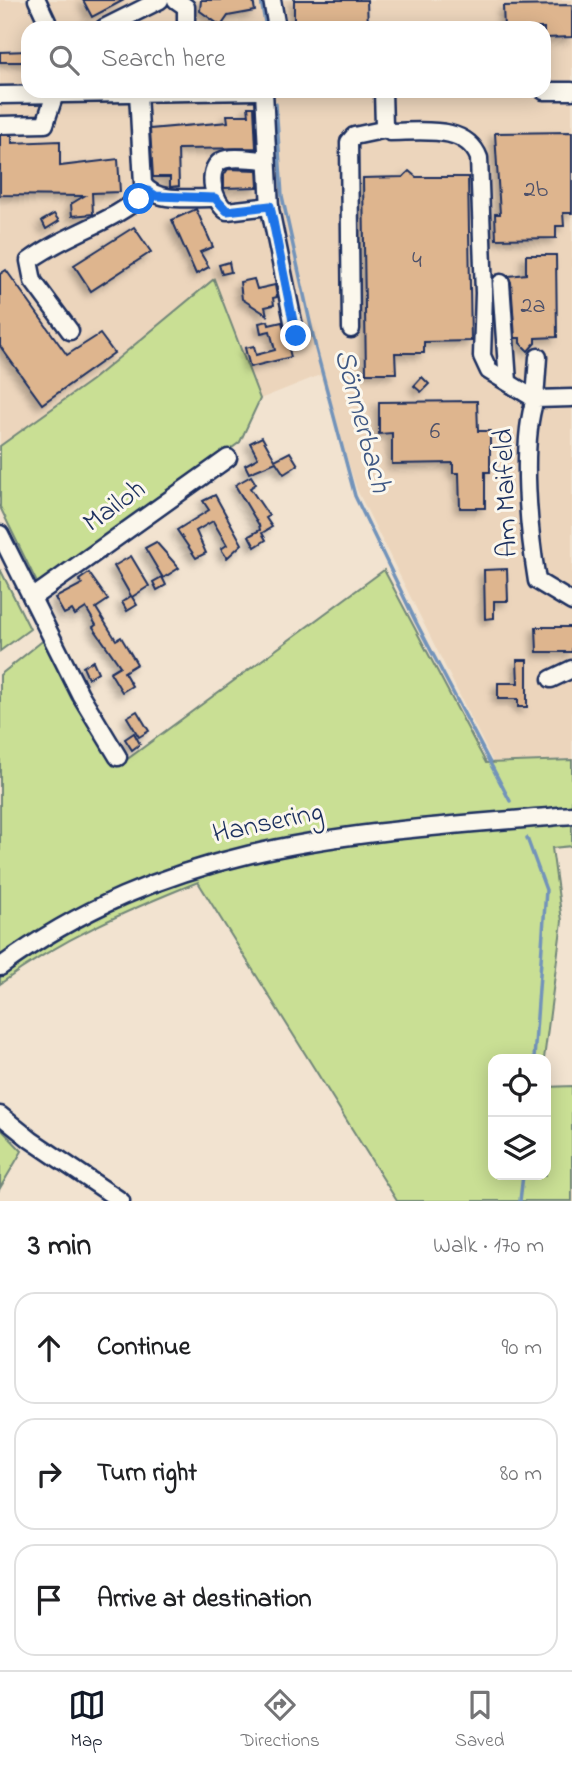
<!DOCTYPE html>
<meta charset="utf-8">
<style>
:root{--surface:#fff;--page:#f2f2f2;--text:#202124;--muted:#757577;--line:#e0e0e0;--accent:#111827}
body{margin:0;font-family:"Indie Flower",sans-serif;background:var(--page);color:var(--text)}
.controls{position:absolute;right:21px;bottom:21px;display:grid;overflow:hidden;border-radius:14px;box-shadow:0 4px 18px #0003}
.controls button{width:63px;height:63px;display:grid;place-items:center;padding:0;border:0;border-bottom:2px solid var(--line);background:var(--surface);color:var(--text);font:35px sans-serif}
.stop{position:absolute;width:21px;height:21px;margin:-16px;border:5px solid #1a73e8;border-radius:50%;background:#fff}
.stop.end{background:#1a73e8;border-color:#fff;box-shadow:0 2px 7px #0008}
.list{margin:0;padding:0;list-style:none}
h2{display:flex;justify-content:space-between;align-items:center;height:91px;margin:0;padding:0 28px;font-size:30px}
h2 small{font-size:23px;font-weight:400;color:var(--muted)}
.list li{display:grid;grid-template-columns:46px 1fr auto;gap:21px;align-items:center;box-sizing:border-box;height:112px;margin:0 14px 14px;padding:0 14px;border:2px solid var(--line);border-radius:21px}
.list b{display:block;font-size:26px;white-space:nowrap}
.list em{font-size:23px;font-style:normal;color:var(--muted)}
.icon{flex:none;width:38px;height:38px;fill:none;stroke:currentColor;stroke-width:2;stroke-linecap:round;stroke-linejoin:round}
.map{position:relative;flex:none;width:572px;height:1201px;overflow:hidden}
.search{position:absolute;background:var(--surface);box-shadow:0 4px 18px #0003;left:21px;right:21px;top:21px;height:77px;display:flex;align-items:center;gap:18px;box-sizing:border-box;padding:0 24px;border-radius:21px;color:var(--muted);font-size:26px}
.sheet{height:469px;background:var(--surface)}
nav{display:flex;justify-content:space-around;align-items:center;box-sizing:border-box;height:98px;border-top:2px solid var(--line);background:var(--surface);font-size:19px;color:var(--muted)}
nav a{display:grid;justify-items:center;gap:4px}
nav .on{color:var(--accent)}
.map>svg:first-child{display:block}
.built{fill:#ecd5bc;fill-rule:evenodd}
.green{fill:#c9df94;stroke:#728779;stroke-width:2}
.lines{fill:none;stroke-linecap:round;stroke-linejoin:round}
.stream{stroke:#7293ba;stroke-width:3.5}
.building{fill:#deb58e;stroke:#1b2f5e;stroke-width:2;filter:url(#shadow)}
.minor-casing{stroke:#1b2f5e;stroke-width:21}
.minor{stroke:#fbf7ec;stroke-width:16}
.route{stroke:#1a73e8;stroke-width:9}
.labels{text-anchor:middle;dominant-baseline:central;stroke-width:6;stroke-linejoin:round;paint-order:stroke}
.number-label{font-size:24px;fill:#4c506a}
.street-label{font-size:28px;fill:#1b2f5e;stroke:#fbf7ec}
.water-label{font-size:30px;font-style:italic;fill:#3f5884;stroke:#fbf7ec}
</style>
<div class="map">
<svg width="572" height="1201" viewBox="0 0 572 1201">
<defs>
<filter id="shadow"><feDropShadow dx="-4.5" dy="4.5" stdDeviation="3.5" flood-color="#0004"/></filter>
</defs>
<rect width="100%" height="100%" fill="#f2e3d0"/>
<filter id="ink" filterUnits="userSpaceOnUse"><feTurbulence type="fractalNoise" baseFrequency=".0143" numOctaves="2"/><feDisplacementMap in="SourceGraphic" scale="14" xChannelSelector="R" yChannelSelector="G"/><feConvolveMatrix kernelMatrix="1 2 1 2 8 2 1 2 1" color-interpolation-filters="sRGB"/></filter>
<g filter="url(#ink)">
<path class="built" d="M0 0H572V759L493 762 357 490 320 375 260 399 214 280 92 380 0 446ZM28 28H544V91H28Z"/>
<g class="green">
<path d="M214 279 260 399 240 442 40 589 0 507V446L92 380Z"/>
<path d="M0 569 30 629 0 651Z"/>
<path d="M384 570 486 763 572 760V846L552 848 562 921 544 1059H493V1175H546V1087L572 1086V1201H397L198 882C128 910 61 939 0 984V675L45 639 118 766Z"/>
<path d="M0 1128 22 1151 0 1188Z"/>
</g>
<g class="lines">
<g class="stream">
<path d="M261 0 266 28"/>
<path d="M276 104 282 196 316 349 355 496 416 622 510 801"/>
<path d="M527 838 546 890 534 1059"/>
<path d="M520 1201 523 1175"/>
</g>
</g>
<g class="building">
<path d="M83 0H124L92 17Z"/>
<path d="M201 0H253L255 11 228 16 221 26 200 11Z"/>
<path d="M294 0H367L368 28H294Z"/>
<path d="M572 5V37L544 38V28H504L503 6Z"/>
<path d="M28 51V62H0V52Z"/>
<path d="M248 107H254L256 148 178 149 179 186 170 187V177H153L150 129 228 122 227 115H249Z"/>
<path d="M572 132V213H563L564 226H556V238L496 239 495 214H500L495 133Z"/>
<path d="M0 135H12V143L60 141V166L118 159 120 192 92 193 93 214 72 216 71 204 84 196 0 195Z"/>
<path d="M228 169 257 170 258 187 224 188V175Z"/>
<path d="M409 171 416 177H468L471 341 424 342V353H395L396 373H366L363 178 403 177Z"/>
<path d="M196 209 213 247 200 252 209 267 196 274 172 220Z"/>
<path d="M54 214 59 221 46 229 42 221Z"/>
<path d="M134 227 151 252 91 291 74 265Z"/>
<path d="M526 255H556L557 337 535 338V343L528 351 520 343V338H515L511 282 508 276 526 274Z"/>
<path d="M229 262 231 272 222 274 219 265Z"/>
<path d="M6 270 67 355 100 334 114 353 42 404 0 346V274Z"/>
<path d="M254 279 257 289 275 285 277 297 273 298 274 305 265 307 267 315 242 299 240 282Z"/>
<path d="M268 321 269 325 282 322 291 357 250 367 245 348 254 346 256 355 275 350 270 331 261 333 259 323Z"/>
<path d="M422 377 429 384 421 392 414 386Z"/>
<path d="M477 401 478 431H490V472H485V508H460L459 473H453V463L392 464V433L379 434V402Z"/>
<path d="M262 437 275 460 290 452 298 465 284 474 276 462 249 473 245 465 258 458 250 443Z"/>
<path d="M251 476 256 484 250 488 269 516 266 518 272 527 262 533 266 540 255 547 249 536 260 530 259 525 235 485Z"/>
<path d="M215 495 242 544 227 558 221 549 227 545 213 521 196 531 206 553 196 558 177 530 209 510 203 501Z"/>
<path d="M156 542 179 568 163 578 145 548Z"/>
<path d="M131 556 149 586 132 597 137 605 127 611 122 602 131 596 114 566Z"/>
<path d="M507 569 508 601H494V618L485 619 484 570Z"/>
<path d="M89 573 108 600 96 608 116 640 121 637 137 664 124 672 132 686 122 692 110 672 120 666 93 627 96 625 86 608 75 615 72 610 64 614 55 598 82 584 79 580Z"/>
<path d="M162 577 166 585 157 590 153 582Z"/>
<path d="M536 627H572V652H537Z"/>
<path d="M517 660H527V707H518V699H498V683H518Z"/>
<path d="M93 661 98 672 88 678 83 667Z"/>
<path d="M137 711 149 731 139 737 127 717Z"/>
<path d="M134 733 140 744 132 750 125 739Z"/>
</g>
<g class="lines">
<g class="minor-casing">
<g id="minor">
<path d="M37 0 50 28"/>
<path d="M176 0 186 7V28"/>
<path d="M272 0 277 28"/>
<path d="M104 28 160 0"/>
<path d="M264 91 270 209 296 336"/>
<path d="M383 91 384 126 390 132C421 132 466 124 479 158L484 293 482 356 489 371 535 399 538 357"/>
<path d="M544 91H572"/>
<path d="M138 93 143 184C157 204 193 197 215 198"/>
<path d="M0 95 257 91"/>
<path d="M0 125 45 124 55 94"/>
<path d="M267 160C255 160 232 155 221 161 205 171 214 203 227 211L270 206"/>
<path d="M501 283 508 382"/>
<path d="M351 329 349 142 354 136 387 129"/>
<path d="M70 331 33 281 29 261C66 233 114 223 148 191"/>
<path d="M572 398 535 399C520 446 529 532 537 581L572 602"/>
<path d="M0 534 80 694 118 757"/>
<path d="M32 598 228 458"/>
<path d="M551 679 572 669"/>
<path d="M0 967C177 837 363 833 572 815"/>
<path d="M0 1115 31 1140 121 1201"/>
</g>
</g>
<use href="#minor" class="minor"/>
</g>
</g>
<g class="lines" filter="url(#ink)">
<path class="route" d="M139 199 148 191 156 196 215 198 227 211 270 206 296 336"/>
</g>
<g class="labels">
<g class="number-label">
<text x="536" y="190">2b</text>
<text x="417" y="261">4</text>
<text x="533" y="306">2a</text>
<text x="435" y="432">6</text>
</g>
<g class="street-label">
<text transform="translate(507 493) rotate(-92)">Am Maifeld</text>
<text transform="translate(115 507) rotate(-36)">Mailoh</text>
<text transform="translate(268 824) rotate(-12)">Hansering</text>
</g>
<g class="water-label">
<text transform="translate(361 421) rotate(75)">Sönnerbach</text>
</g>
</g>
</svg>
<div class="controls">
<button><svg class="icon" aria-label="locate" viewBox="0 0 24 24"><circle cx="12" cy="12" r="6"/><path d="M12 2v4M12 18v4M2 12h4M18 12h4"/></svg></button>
<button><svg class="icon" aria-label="layers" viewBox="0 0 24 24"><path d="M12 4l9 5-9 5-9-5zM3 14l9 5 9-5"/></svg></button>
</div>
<div class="stop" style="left:139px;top:199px"></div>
<div class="stop end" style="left:296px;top:336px"></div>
<div class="search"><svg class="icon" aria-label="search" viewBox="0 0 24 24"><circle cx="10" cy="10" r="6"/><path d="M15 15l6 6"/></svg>Search here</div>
</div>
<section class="sheet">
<h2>3 min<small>Walk · 170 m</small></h2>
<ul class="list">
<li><svg class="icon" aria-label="ahead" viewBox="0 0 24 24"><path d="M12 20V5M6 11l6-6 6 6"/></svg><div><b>Continue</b></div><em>90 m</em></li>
<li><svg class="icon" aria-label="right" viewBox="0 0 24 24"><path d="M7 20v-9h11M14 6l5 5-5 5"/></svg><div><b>Turn right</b></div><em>80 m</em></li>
<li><svg class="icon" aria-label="arrive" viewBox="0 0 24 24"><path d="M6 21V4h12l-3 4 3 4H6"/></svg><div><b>Arrive at destination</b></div></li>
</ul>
</section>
<nav>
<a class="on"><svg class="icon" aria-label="map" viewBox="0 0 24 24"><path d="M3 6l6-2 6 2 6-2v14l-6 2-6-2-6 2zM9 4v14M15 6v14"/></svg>Map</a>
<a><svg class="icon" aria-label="directions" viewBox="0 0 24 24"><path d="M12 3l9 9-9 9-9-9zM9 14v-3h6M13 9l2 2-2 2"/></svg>Directions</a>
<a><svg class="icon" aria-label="saved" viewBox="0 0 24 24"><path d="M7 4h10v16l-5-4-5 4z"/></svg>Saved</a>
</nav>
